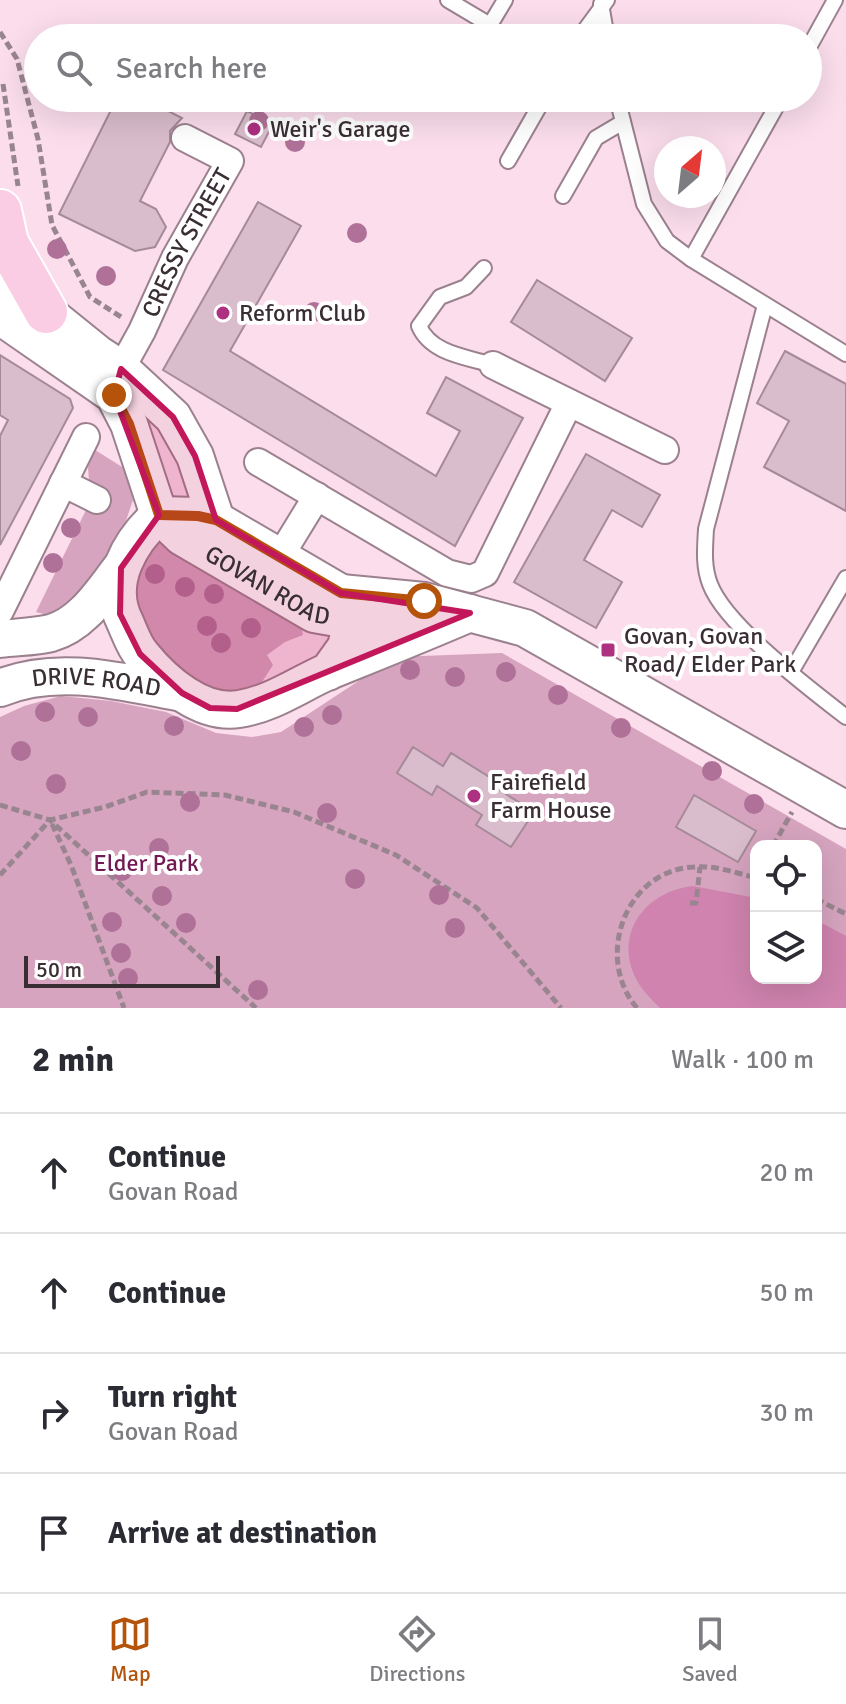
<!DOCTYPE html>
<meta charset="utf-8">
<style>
:root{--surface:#fff;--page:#f2f2f3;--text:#2b2b33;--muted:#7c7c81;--line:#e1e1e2;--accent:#b45309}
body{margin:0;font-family:Signika,sans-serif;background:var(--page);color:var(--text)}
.controls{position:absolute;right:24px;bottom:24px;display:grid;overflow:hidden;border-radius:16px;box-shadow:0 8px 32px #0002}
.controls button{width:72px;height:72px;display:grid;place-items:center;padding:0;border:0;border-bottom:2px solid var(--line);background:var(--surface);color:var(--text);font:40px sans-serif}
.compass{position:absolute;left:654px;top:136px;width:72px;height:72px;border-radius:50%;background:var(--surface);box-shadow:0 8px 32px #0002;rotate:28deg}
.scale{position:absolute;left:24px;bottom:20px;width:196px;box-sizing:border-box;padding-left:8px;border:4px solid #392e34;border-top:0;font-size:22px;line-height:28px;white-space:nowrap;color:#392e34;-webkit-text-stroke:6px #fff;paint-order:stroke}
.stop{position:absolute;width:24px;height:24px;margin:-18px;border:6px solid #b45309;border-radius:50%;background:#fff}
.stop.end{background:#b45309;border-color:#fff;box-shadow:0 2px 8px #0008}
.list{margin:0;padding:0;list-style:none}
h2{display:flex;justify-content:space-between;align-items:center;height:104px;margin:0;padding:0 32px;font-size:34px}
h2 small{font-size:26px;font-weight:400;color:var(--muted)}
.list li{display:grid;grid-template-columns:52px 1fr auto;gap:24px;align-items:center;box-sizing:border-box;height:120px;padding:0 32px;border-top:2px solid var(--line)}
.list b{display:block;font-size:30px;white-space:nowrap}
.list p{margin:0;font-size:26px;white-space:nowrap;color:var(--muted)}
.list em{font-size:26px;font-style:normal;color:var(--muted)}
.icon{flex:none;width:44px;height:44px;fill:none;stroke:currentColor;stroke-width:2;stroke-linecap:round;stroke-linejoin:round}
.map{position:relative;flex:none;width:846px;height:1008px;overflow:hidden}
.search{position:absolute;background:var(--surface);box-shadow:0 8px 32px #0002;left:24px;right:24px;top:24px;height:88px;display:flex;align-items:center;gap:20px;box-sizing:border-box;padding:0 28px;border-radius:44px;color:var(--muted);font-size:30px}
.sheet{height:584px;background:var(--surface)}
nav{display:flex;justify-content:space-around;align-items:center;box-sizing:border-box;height:112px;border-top:2px solid var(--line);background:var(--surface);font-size:22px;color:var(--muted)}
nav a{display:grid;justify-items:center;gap:4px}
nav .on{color:var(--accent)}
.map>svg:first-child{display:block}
.green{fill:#d6a4bf;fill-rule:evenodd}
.water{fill:#cf83ae}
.building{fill:#dabdcc;stroke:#a58a98;stroke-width:2}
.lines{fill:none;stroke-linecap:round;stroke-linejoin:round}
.lane-casing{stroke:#9b818e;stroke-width:18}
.street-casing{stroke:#9b818e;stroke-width:30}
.secondary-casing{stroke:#9b818e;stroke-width:40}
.primary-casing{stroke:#fff;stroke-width:46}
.path{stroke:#99858f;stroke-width:5;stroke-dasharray:8 4;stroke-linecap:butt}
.lane{stroke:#fff;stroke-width:14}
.street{stroke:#fff;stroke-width:26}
.secondary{stroke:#fff;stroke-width:36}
.primary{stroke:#facde5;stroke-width:42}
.tree{fill:#b07198}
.route{stroke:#b45309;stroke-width:10}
.marked{fill:#c2185b;fill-opacity:0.2;stroke:#c2185b;stroke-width:6;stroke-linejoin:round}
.poi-dot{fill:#ad3081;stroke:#fff;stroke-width:3}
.labels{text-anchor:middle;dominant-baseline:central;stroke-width:8;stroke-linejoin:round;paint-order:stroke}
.poi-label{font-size:24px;fill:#392e34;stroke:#fff;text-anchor:start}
.street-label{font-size:24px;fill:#392e34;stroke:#fff}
.park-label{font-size:24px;fill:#731954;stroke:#fff}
</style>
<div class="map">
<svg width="846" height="1008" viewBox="0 0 846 1008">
<rect width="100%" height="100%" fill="#fbddec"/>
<g class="green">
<path d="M95 450 127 470 133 500 117 547 80 601 56 617 36 612 86 510 96 514 106 491 89 481 88 467Z"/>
<path d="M158 539 302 629 303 635 285 642 267 655 273 665 262 682C220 701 199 689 169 659 156 647 143 632 138 614 131 586 143 561 158 539Z"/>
<path d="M502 653 846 849V1008H0V717L24 706 61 696 111 701 166 712 216 733 252 737 281 732 395 657ZM756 846H816V978H756Z"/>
</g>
<path class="water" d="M693 886 756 898V978H816V920L846 936V1008H660C651 999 642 990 636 979 613 933 646 891 693 886Z"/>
<g class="building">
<path d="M117 98H143L182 118 170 131V142L140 201 156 209 166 227 155 247 135 251 59 214Z"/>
<path d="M247 111 273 124 261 147 235 134Z"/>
<path d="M258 202 301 226 230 351 436 476 460 431 427 413 446 377 523 418 455 546 163 370Z"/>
<path d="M537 280 632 338 605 381 511 322Z"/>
<path d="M785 351 846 384V511L764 467 789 421 757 403Z"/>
<path d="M0 355 70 399 73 408 0 545V436L8 420 0 415Z"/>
<path d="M586 454 660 495 642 527 612 510 584 560 622 582 596 628 514 582Z"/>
<path d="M413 747 443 766 451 753 502 785 499 790 522 804 516 813 528 821 511 847 476 825 482 815 437 786 432 795 397 773Z"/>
<path d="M694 795 756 831 738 862 676 827Z"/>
</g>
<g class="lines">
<g class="lane-casing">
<g id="lane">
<path d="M448 0 490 25 505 0"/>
<path d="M601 4 607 38"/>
<path d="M579 38 607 0"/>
<path d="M808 49 835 0"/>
<path d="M617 98 644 204 667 241 691 259 846 354"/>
<path d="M508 161 544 98"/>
<path d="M563 196 596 138 623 122"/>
<path d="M691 259 781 98"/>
<path d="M484 268 466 287 440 297 419 326C431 354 467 357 493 365"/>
<path d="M765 305 706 529C705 548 703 566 710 584 725 625 810 689 846 717"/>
<path d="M791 672 846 578"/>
</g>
</g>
<g class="street-casing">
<g id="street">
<path d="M493 365 665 450"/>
<path id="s1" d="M116 386 121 369 142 331 175 258 230 161 185 138"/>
<path d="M258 462 447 573 471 579 485 573 569 403"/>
<path d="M63 483 97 500"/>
<path d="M279 558 317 496"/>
<path d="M0 611 86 437"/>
</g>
</g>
<g class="secondary-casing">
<g id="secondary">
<path d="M0 285 46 312 98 354 121 369 173 417 195 456 216 520"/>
<path id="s2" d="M0 316 114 395 129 424 159 515 182 537 314 614 371 624 430 621"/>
<path d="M341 593 424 601 525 628 846 810"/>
<path d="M0 639C16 637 35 637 51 633 83 624 102 592 121 568"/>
<path d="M328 672 346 647 352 621 341 593 216 520 198 516 159 515C130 541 105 583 125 622 130 633 134 646 142 655 164 682 201 715 239 709 272 704 299 684 329 671 376 652 424 633 470 613"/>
<path id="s3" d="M0 688C58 664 123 682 182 693"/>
</g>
</g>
<g class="primary-casing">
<path id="primary" d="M0 211 7 243 46 312"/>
</g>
<g class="path">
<path d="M0 32 17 59 38 139 52 225 90 297 121 317"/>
<path d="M3 84 18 186"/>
<path d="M0 805 50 820 256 1008"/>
<path d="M52 824 71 865 124 1008"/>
<path d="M773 846 792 812"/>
<path d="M0 875 50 820 105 807 147 792 225 795 294 812 396 855 477 908 561 1008"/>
<path d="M816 899 846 914"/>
<path d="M690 903H696L700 867"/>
<path d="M637 1008C594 958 625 870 694 867 714 865 737 873 756 878"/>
</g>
<use href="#lane" class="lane"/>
<use href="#street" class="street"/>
<use href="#secondary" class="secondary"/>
<use href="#primary" class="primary"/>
</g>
<g class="tree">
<circle cx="259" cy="121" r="10"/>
<circle cx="295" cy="142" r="10"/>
<circle cx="357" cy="233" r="10"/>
<circle cx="57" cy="249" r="10"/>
<circle cx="106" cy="276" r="10"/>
<circle cx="314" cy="312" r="10"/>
<circle cx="71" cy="528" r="10"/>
<circle cx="53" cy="563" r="10"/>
<circle cx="155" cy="574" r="10"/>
<circle cx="185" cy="587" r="10"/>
<circle cx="214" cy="594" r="10"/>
<circle cx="207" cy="626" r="10"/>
<circle cx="251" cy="628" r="10"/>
<circle cx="221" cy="643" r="10"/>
<circle cx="410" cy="670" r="10"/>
<circle cx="506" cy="672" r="10"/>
<circle cx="455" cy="677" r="10"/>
<circle cx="558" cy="695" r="10"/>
<circle cx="45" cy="712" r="10"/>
<circle cx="332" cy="715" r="10"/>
<circle cx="88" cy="717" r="10"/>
<circle cx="174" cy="726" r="10"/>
<circle cx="304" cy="727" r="10"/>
<circle cx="621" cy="728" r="10"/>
<circle cx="21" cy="751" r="10"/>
<circle cx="712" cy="771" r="10"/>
<circle cx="56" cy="784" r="10"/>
<circle cx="190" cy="802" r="10"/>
<circle cx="754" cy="804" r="10"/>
<circle cx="327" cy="813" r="10"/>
<circle cx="159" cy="848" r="10"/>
<circle cx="122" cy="871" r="10"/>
<circle cx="355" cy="879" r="10"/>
<circle cx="439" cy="895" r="10"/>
<circle cx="162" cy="896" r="10"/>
<circle cx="112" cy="922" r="10"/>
<circle cx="186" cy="923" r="10"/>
<circle cx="455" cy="928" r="10"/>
<circle cx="121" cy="953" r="10"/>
<circle cx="128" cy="978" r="10"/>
<circle cx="258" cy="990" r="10"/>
</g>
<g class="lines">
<path class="route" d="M114 395 129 424 159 515 198 516 216 520 341 593 424 601"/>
</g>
<path class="marked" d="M121 369 173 417 195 456 216 520 341 593 470 613 237 709 210 708 182 693 140 654 120 614 121 568 159 515 114 395Z"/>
<g class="poi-dot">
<circle cx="254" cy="129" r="8"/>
<circle cx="223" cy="313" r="8"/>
<rect x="600" y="642" width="16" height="16" rx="4"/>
<circle cx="474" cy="796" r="8"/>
</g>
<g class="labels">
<g class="poi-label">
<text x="270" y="129">Weir's Garage</text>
<text x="239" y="313">Reform Club</text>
<text x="624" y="636">Govan, Govan<tspan x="624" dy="28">Road/ Elder Park</tspan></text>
<text x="490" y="782">Fairefield<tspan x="490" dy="28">Farm House</tspan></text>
</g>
<g class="street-label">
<text stroke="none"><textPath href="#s1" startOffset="160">CRESSY STREET</textPath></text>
<text stroke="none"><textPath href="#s2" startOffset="398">GOVAN ROAD</textPath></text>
<text stroke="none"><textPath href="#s3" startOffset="98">DRIVE ROAD</textPath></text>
</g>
<g class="park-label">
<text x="146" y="863">Elder Park</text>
</g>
</g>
</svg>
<div class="controls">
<button><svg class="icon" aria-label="locate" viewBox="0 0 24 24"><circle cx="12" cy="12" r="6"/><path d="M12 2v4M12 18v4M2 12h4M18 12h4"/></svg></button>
<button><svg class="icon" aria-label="layers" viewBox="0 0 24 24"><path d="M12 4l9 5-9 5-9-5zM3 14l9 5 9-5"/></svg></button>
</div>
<svg class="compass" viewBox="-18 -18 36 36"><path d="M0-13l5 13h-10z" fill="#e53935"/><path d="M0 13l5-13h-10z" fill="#7c7c81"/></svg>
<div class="scale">50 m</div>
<div class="stop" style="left:424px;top:601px"></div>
<div class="stop end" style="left:114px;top:395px"></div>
<div class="search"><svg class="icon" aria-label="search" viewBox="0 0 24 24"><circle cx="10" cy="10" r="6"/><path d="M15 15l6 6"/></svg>Search here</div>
</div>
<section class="sheet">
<h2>2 min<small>Walk · 100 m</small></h2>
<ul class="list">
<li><svg class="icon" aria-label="ahead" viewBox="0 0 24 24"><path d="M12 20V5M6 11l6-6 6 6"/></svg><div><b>Continue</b><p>Govan Road</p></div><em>20 m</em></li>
<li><svg class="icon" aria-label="ahead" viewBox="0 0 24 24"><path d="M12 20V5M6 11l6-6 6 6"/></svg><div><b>Continue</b></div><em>50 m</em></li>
<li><svg class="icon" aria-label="right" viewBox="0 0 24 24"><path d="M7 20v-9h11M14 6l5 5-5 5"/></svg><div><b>Turn right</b><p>Govan Road</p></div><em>30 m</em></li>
<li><svg class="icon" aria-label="arrive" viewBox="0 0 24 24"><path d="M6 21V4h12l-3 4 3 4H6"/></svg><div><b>Arrive at destination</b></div></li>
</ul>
</section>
<nav>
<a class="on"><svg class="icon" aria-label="map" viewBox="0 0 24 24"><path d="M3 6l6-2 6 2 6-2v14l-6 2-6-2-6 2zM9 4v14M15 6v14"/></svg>Map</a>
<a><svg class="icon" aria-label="directions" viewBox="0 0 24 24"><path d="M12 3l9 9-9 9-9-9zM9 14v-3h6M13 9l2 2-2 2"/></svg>Directions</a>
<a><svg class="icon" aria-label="saved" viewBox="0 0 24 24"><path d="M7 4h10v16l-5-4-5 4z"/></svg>Saved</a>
</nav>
